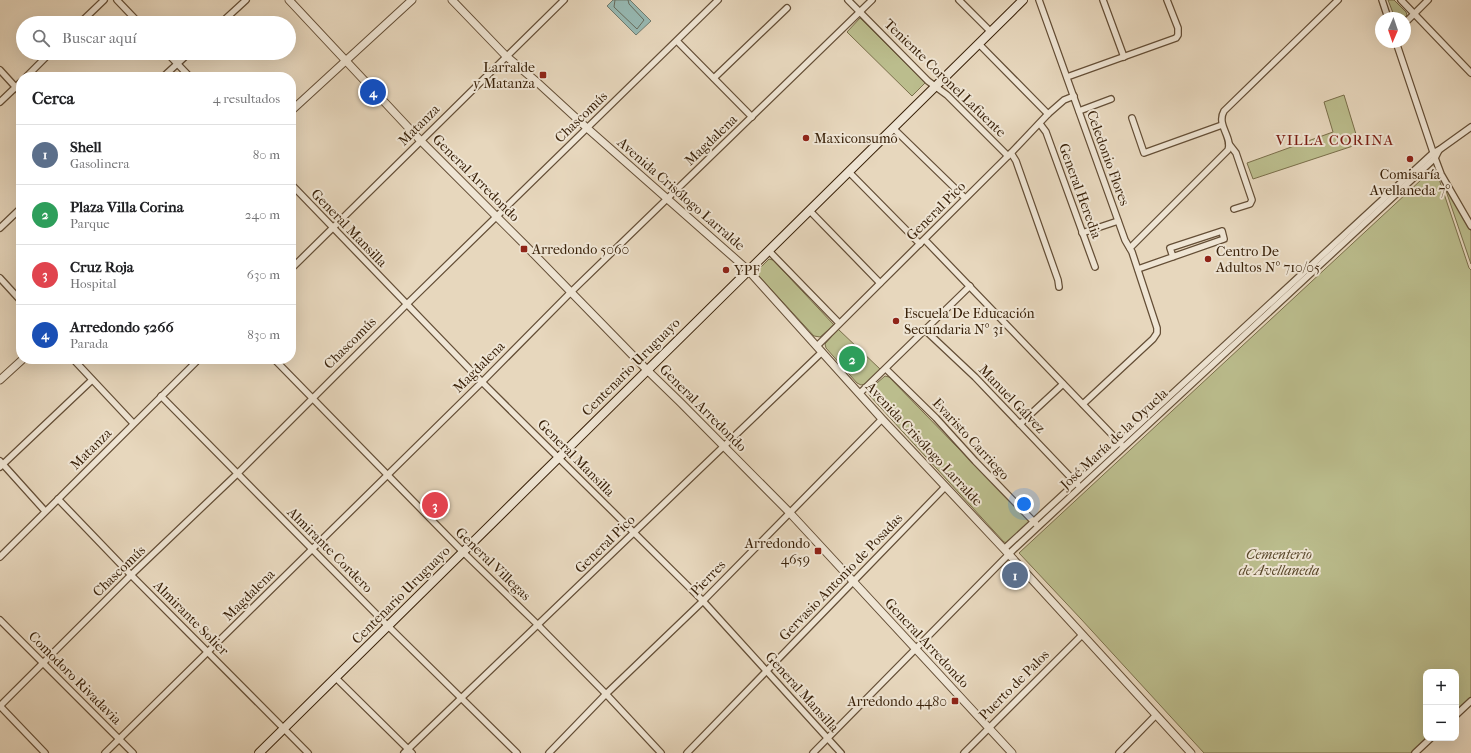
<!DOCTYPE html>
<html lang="es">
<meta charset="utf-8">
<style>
:root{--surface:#fff;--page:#f2f2f2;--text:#202124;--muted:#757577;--line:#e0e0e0;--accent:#111827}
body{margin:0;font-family:"IM FELL French Canon",serif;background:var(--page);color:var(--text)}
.controls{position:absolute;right:12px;bottom:12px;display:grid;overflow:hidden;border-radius:8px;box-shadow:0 4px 16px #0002}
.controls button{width:36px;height:36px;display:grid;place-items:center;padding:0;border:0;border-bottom:1px solid var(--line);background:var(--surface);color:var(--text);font:20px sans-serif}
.compass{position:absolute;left:1375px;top:12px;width:36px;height:36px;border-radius:50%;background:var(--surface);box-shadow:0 4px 16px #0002;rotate:182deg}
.you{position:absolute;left:1024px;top:504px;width:14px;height:14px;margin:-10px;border:3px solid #fff;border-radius:50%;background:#1a73e8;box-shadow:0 0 0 6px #1a73e833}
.badge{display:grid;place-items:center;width:26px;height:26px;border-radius:50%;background:var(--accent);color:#fff;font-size:13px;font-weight:700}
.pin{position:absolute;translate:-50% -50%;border:2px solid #fff;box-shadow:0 1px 4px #0006}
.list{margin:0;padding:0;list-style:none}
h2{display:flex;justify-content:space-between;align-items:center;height:52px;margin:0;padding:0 16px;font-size:17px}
h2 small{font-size:13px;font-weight:400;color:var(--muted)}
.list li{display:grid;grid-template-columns:26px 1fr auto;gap:12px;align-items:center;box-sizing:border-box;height:60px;padding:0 16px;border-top:1px solid var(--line)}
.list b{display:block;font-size:15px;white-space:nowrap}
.list p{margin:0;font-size:13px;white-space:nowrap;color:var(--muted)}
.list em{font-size:13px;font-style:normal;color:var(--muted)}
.icon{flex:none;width:22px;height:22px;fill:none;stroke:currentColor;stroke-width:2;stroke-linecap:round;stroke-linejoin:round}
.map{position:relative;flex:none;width:1471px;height:753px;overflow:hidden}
.search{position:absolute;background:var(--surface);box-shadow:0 4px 16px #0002;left:16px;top:16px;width:280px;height:44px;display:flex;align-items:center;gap:10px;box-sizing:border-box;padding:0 14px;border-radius:22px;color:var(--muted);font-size:15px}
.panel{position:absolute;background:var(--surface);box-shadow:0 4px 16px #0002;left:16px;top:72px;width:280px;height:292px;border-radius:16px}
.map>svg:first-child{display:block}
.green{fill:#bbbd8d;stroke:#7a6f4b}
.water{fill:#97b9b3;stroke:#717c6f}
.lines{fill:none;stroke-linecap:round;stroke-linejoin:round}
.shore{stroke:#686d5e;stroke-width:1}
.minor-casing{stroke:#644e36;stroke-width:8}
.tertiary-casing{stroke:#644e36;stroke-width:9}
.secondary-casing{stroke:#392109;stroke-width:10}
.minor{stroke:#efe5d4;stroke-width:5.5}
.tertiary{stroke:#efe5d4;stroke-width:7}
.secondary{stroke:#efe5d4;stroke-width:8}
.poi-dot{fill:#8f2418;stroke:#efe5d4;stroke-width:1.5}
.labels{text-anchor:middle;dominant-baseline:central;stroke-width:4;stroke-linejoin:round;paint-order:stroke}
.poi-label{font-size:14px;fill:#392109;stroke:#efe5d4;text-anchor:start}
.street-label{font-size:14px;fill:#392109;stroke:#efe5d4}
.park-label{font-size:14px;font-style:italic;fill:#5a482a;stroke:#efe5d4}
.neighbourhood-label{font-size:15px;letter-spacing:1px;fill:#7a1f14;stroke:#efe5d4}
</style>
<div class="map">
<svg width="1471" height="753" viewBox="0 0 1471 753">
<rect width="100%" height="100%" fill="#e7d7bd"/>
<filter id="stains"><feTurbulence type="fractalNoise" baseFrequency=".005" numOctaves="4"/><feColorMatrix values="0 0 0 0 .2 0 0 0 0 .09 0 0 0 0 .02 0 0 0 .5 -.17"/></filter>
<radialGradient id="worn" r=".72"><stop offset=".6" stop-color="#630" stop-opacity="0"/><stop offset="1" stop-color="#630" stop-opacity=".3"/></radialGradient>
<g class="green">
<path d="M1388 0H1394L1406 12 1407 15 1404 18H1395Z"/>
<path d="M860 18 925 83 912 96 847 32Z"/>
<path d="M1344 95 1359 144 1253 179 1247 163 1333 132 1324 102Z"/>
<path d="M1435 167 1469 268 1471 270V699L1456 713V672H1426V738H1428L1412 753H1204L1081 619 1019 553Z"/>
<path d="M1443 182 1471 231V264Z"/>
<path d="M769 259 773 260 834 325 820 337 814 336 758 275 757 273 758 270Z"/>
<path d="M838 329 880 369 865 384 861 385 857 383 826 348 825 344Z"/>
<path d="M885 376 889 377 1029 521V523L1007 543 1004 542 870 396 868 392 869 390Z"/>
</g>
<path class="water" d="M613 0H630L651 21 636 35 607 6Z"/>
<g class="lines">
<path class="shore" d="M615 0 614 7 637 29 644 20 629 4 628 0"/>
<g class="minor-casing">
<g id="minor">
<path d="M117 0 139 23"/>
<path d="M848 0 928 81 947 95 1008 156"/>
<path d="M959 0 991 32"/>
<path d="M1039 0 1125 240 1132 252 1157 328V333L1153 339 1083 404"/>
<path d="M1103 0 1124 57"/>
<path d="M1382 0 1388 18"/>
<path d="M1401 0 1471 73"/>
<path d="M80 23 104 0"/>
<path d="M221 23 246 0"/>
<path d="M1405 23 1428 0"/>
<path d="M677 41 752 117"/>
<path d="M1396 42 1435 158 1441 174 1471 226"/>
<path d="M979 44 1048 114"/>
<path d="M167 53 190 77"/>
<path d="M0 70 21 93"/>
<path d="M26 77 50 53"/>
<path d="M163 77 189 53"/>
<path d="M1067 77 1176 38 1178 35V28L1167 0"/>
<path d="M714 78 787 8"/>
<path d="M0 102 21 82"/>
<path d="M1079 111 1111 99"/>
<path d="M1132 118 1144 153 1222 125"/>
<path d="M1040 124 1046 132 1095 267"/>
<path d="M894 129 965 198"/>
<path d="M1229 144 1236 153 1252 200 1250 204 1234 209"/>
<path d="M1011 153 1016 161 1058 280 1059 287"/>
<path d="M849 172 920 244"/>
<path d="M291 184 482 382 703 601 841 753"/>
<path d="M810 211 880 283"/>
<path d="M0 228 21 208"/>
<path d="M1082 233 1118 221"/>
<path d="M925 240 1121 444"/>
<path d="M1130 248 1228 150C1233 137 1216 125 1224 111L1338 0"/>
<path d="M769 251 839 323"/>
<path d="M291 269 564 0"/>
<path d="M1138 269 1224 239 1222 231 1170 248 1173 257"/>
<path d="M0 278 21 301"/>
<path d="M925 330 975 377 1078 485"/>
<path d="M817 346 1011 153 1048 114 1064 100 1074 96"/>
<path d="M73 359 133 423"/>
<path d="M274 359 463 552 538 625 606 694 661 753"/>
<path d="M886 369 936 418 975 461 1036 524"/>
<path d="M860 393 970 286"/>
<path d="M161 396 388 626 517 753"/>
<path d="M1020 424 1063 384"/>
<path d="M0 461 45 511"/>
<path d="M0 467 92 380"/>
<path d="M58 499 131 575 308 753"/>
<path d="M1004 549 1433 153 1439 150 1471 127"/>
<path d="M0 557 199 359"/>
<path d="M0 620 133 753"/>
<path d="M336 678 412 753"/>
<path d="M0 706 131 575 237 474 407 304 718 0"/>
<path d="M0 706 45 753"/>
<path d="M1456 715 1471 701"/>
<path d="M105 753 482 382 571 292 872 0"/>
<path d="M404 753 822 352"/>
<path d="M549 753 606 694 703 601 882 419"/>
<path d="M687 753 945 487"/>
<path d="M813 753 1013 550 1435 158 1439 150"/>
<path d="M964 753 1082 635"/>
<path d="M1119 753 1156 715"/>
<path d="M1415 753 1431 738"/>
</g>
</g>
<g class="tertiary-casing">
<g id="tertiary">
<path d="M289 0 420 140 526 246 647 370 680 402 789 512 1012 753"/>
<path d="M452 0 506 56 538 83 587 128 748 270 882 419 1004 549 1191 753"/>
<path d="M291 111 412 0"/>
<path d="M0 380 23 359"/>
</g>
</g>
<g class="secondary-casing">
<path id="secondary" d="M259 753C513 502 769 252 1023 0"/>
</g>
<use href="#minor" class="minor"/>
<use href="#tertiary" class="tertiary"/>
<use href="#secondary" class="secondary"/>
</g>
<g class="poi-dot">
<rect x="539" y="71" width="8" height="8" rx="2"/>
<circle cx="806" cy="138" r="4"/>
<circle cx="1410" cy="159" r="4"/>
<rect x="520" y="245" width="8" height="8" rx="2"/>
<circle cx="1208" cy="259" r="4"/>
<circle cx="726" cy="270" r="4"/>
<circle cx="896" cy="321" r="4"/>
<rect x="814" y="547" width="8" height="8" rx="2"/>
<rect x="951" y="697" width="8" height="8" rx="2"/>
</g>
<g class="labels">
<g class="poi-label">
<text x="535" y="67" text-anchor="end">Larralde<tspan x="535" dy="16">y Matanza</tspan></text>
<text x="814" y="138">Maxiconsumo</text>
<text x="1410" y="174" text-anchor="middle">Comisaría<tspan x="1410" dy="16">Avellaneda 7°</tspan></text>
<text x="532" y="249">Arredondo 5060</text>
<text x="1216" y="251">Centro De<tspan x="1216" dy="16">Adultos Nº 710/05</tspan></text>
<text x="734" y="270">YPF</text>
<text x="904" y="313">Escuela De Educación<tspan x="904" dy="16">Secundaria Nº 31</tspan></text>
<text x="810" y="543" text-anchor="end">Arredondo<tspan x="810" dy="16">4659</tspan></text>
<text x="947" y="701" text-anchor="end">Arredondo 4480</text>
</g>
<g class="street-label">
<text transform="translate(945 78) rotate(44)">Teniente Coronel Lafuente</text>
<text transform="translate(581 117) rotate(-44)">Chascomús</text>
<text transform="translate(419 125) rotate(-45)">Matanza</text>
<text transform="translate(711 140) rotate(-44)">Magdalena</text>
<text transform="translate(1108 158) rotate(70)">Celedonio Flores</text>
<text transform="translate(476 178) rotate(45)">General Arredondo</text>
<text transform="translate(1080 191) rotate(70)">General Heredia</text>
<text transform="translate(681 194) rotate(41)">Avenida Crisólogo Larralde</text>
<text transform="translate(936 211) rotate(-45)">General Pico</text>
<text transform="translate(349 228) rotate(46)">General Mansilla</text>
<text transform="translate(350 343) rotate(-45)">Chascomús</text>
<text transform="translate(479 367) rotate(-45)">Magdalena</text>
<text transform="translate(631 367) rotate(-45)">Centenario Uruguayo</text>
<text transform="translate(1012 399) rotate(46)">Manuel Gálvez</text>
<text transform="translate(703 408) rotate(45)">General Arredondo</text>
<text transform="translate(971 439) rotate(47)">Evaristo Carriego</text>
<text transform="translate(1114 439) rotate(-43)">José María de la Oyuela</text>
<text transform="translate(924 444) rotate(47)">Avenida Crisólogo Larralde</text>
<text transform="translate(91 449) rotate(-45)">Matanza</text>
<text transform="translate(576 458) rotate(45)">General Mansilla</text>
<text transform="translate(605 544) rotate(-44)">General Pico</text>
<text transform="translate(330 550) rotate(45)">Almirante Cordero</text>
<text transform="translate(493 564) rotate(44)">General Villegas</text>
<text transform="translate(119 571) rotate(-44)">Chascomús</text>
<text transform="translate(841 577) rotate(-46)">Gervasio Antonio de Posadas</text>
<text transform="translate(708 578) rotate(-46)">Pierres</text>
<text transform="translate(249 595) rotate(-45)">Magdalena</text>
<text transform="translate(401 595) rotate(-45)">Centenario Uruguayo</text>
<text transform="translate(191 618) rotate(45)">Almirante Solier</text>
<text transform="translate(927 643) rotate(47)">General Arredondo</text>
<text transform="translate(75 678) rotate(45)">Comodoro Rivadavia</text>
<text transform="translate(1014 685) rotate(-45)">Puerto de Palos</text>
<text transform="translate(802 692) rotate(48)">General Mansilla</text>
</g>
<g class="park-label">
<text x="1279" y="554">Cementerio<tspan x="1279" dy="16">de Avellaneda</tspan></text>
</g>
<g class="neighbourhood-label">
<text x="1335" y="140">VILLA CORINA</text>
</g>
</g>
<rect width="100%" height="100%" filter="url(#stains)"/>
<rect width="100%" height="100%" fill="url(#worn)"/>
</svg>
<div class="controls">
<button>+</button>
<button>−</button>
</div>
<svg class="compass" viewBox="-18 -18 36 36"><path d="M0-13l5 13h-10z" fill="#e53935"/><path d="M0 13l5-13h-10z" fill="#757577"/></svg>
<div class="you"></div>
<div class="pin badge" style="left:1015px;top:575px;background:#5c6f8a">1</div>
<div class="pin badge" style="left:852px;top:359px;background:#2e9e5b">2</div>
<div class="pin badge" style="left:435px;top:505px;background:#e0444e">3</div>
<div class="pin badge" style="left:373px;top:92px;background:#1a4fb4">4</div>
<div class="search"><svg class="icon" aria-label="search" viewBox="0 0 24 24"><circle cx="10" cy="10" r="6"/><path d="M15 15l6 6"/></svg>Buscar aquí</div>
<section class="panel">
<h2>Cerca<small>4 resultados</small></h2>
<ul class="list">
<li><span class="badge" style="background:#5c6f8a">1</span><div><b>Shell</b><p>Gasolinera</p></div><em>80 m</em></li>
<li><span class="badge" style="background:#2e9e5b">2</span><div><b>Plaza Villa Corina</b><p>Parque</p></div><em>240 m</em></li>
<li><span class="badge" style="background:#e0444e">3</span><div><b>Cruz Roja</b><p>Hospital</p></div><em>630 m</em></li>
<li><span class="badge" style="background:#1a4fb4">4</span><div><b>Arredondo 5266</b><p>Parada</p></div><em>830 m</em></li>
</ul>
</section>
</div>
